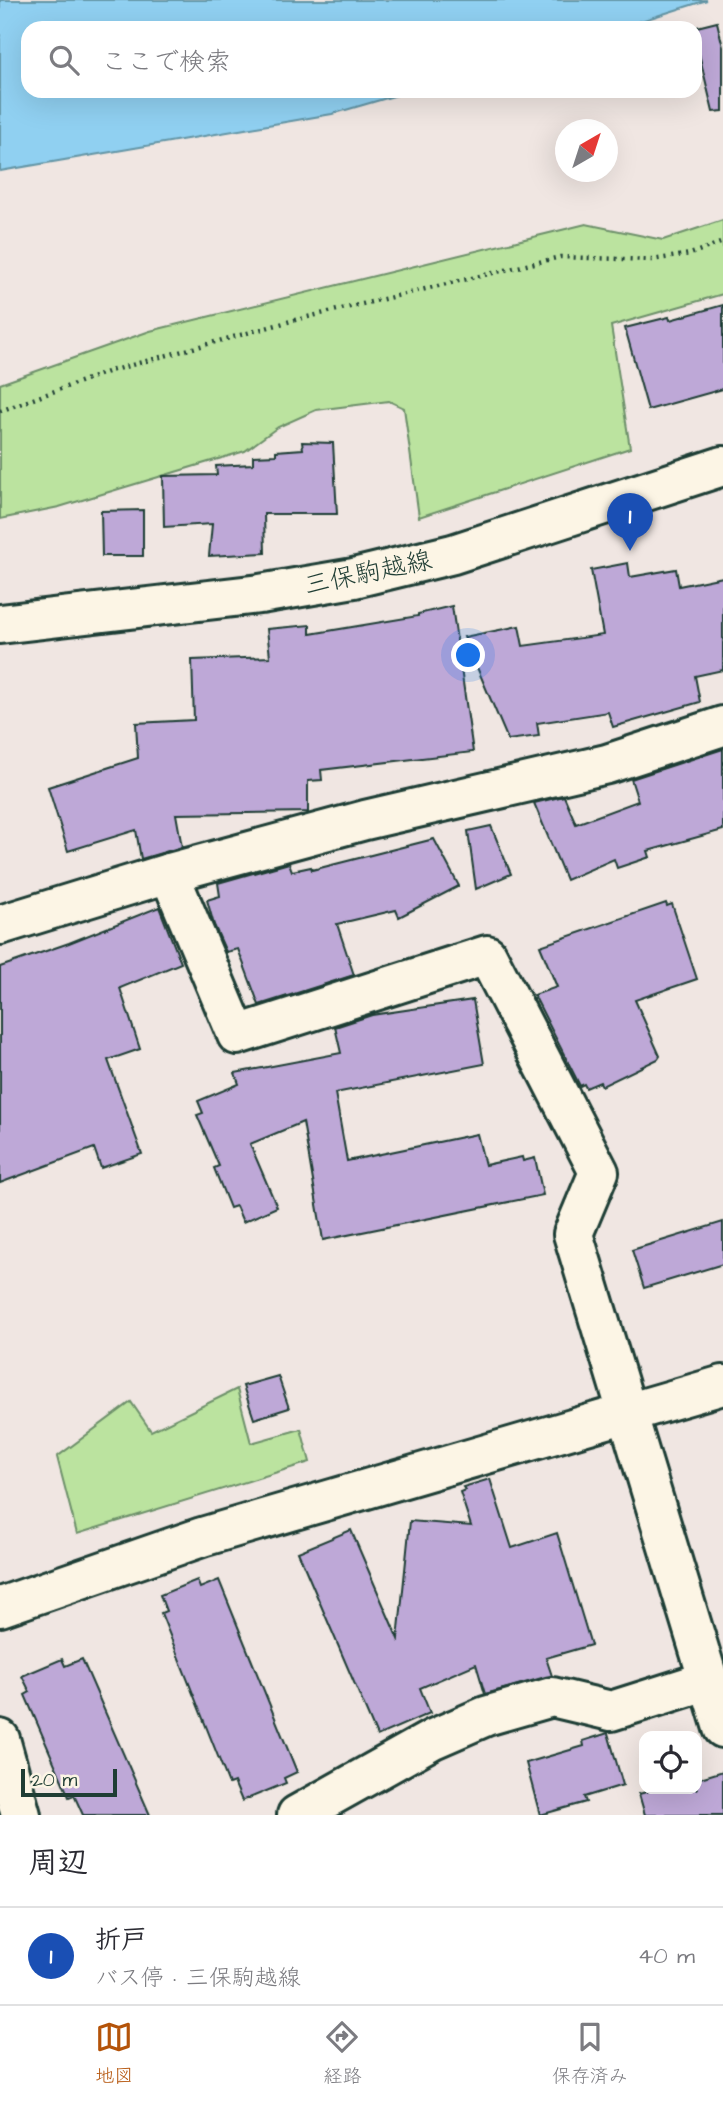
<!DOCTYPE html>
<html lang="ja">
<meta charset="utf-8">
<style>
:root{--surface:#fff;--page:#f7f7f7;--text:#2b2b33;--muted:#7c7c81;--line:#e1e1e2;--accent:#b45309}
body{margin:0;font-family:"Architects Daughter","Klee One",sans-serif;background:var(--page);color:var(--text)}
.controls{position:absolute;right:21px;bottom:21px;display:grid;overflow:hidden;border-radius:14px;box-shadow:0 7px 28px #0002}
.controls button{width:63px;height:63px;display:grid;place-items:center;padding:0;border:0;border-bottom:2px solid var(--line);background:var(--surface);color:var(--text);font:35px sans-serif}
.compass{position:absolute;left:555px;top:119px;width:63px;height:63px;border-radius:50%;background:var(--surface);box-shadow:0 7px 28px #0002;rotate:39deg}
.scale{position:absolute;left:21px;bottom:18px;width:96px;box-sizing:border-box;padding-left:7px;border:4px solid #1f3d34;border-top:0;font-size:19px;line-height:24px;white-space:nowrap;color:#1f3d34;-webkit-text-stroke:5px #fcf5e5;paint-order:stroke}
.you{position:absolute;left:469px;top:656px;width:24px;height:24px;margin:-18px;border:5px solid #fff;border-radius:50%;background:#1a73e8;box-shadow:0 0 0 10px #1a73e833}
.badge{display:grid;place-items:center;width:46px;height:46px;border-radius:50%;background:var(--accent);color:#fff;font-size:23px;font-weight:700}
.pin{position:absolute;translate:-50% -58px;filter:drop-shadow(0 2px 4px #0008)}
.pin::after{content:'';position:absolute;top:37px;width:24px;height:21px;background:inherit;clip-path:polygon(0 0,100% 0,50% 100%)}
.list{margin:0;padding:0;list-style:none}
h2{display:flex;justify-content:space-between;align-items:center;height:91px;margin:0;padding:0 28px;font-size:30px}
h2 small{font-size:23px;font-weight:400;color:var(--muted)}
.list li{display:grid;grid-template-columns:46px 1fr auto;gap:21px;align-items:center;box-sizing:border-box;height:98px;padding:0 28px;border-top:2px solid var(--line)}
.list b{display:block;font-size:26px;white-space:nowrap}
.list p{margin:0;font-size:23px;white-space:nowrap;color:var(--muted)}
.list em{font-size:23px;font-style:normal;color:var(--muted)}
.icon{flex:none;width:38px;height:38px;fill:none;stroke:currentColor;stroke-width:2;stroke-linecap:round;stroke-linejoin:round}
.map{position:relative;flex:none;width:723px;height:1815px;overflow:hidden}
.search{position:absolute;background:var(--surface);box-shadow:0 7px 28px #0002;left:21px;right:21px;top:21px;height:77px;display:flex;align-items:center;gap:18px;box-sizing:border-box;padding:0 24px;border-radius:21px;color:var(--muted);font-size:26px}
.sheet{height:189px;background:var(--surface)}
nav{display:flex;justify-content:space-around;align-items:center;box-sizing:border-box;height:98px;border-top:2px solid var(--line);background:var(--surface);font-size:19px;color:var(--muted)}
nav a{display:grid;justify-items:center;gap:4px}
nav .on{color:var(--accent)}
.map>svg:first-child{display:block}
.green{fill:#bbe39f;stroke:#6d906a;stroke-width:2}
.water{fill:#90d0f1;stroke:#6395a5;stroke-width:2}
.building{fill:#bea8d7;stroke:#1f3d34;stroke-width:2}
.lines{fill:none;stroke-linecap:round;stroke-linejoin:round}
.minor-casing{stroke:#1f3d34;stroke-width:44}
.tertiary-casing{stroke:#1f3d34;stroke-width:44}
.secondary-casing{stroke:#1f3d34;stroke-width:44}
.path{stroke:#1f3d34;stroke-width:4.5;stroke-dasharray:2 5;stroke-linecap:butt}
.minor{stroke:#fcf5e5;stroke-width:38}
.tertiary{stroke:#fcf5e5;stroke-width:38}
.secondary{stroke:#fcf5e5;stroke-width:38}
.labels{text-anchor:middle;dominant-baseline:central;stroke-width:6;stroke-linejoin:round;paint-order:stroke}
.street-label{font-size:26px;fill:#1f3d34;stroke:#fcf5e5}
</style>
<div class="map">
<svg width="723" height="1815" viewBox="0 0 723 1815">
<rect width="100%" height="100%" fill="#f0e6e2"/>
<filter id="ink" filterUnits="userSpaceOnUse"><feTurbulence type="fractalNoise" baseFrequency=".0143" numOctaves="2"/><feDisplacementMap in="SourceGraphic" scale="14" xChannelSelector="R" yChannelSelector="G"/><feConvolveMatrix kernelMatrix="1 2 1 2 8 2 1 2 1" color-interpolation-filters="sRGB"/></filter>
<g filter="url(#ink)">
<g class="green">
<path d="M723 220V294L611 326 630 448 419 517 404 408 389 401 316 410 278 427 245 451 59 507 0 519V384L150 331 586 224 663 240Z"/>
<path d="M237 1389 251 1443 301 1429 310 1462 77 1534 57 1457 131 1402 151 1431Z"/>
</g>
<path class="water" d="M0 0H707L619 28H28V91H411L332 114 0 171Z"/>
<g class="building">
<path d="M717 22 723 47V111L713 112 695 37V28H693Z"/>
<path d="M723 305V389L648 410 625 328 669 317 670 320Z"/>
<path d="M302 442 333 443 337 514H264L265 553 209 556 212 524 164 527 163 476 217 475 216 466 253 464V456L276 455V451L303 449Z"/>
<path d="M143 510V556H102L101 511Z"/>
<path d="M628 563 630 577 676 569 679 586 723 577V670L695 676 700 702 613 727 608 712 537 723 539 736 508 740 464 637 519 626 523 646 603 635 591 570Z"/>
<path d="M452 606 473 752 321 770 322 780 308 781V812L176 814 182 847 141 859 136 830 68 851 48 787 138 758 136 723 194 720 192 660 270 657 267 629 310 625V634L418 616V614Z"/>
<path d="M723 749V830L648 851 650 857 617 868 614 859 566 880 534 803 564 796 576 824 638 801 631 779Z"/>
<path d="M491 826 511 874 476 889 468 831Z"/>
<path d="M434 839 459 886 399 917 396 910 337 924 354 975 259 1005 238 949 226 952 214 925 207 900 220 896 218 883 289 863 292 871 311 867 312 870Z"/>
<path d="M666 903 667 906 672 904 697 979 635 1000 660 1056 658 1059 602 1086 600 1082 586 1088 584 1084 580 1086 534 995 557 987 540 946Z"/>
<path d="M159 907 181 963 120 988 140 1049 108 1060 142 1154 101 1168 94 1148 0 1183V967L69 943Z"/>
<path d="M473 1000 484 1064 335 1093 347 1161 477 1134 485 1165 522 1157 523 1161 535 1158 543 1195 323 1240 303 1122 250 1144 277 1207 243 1222 236 1206 230 1208 214 1168 219 1166 197 1115 203 1113 198 1101 239 1084 235 1073 341 1053 335 1027 372 1015Z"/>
<path d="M723 1222V1264L644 1288 632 1250Z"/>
<path d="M278 1376 289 1408 254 1419 243 1386Z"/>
<path d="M490 1479 512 1548 557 1533 591 1645 546 1658 552 1676 485 1694 476 1664 420 1688 430 1713 377 1736 298 1552 351 1530 398 1639 410 1521 471 1526 460 1492 465 1490 463 1487Z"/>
<path d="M197 1580 200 1588 219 1580 297 1772 284 1778 286 1783 242 1801 234 1782 229 1784 161 1613 166 1611 160 1595Z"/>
<path d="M62 1659 65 1666 82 1659 150 1815H83L74 1795 69 1797 25 1695 30 1692 22 1676Z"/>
<path d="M608 1733 623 1785 584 1797 586 1802 540 1815 526 1763 584 1746 583 1741Z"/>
<path d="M723 1771V1815H645L639 1794 657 1789H697V1779Z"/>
</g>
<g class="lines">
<g class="minor-casing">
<g id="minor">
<path d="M169 873 237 1035 487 955 599 1172 573 1234 723 1728"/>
<path d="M0 925 169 873 365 820 607 764 723 726"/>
<path d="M0 1739 21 1815"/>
<path d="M297 1815 433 1739 486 1716 552 1697 611 1711 709 1680"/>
</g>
</g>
<g class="tertiary-casing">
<path id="tertiary" d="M0 1607 202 1537 723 1385"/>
</g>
<g class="secondary-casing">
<path id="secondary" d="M0 624 260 594 354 578 453 554 723 466"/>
</g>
<path class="path" d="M0 411 110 371 291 321 560 257 652 260 690 254 723 242"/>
<use href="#minor" class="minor"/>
<use href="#tertiary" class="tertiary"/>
<use href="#secondary" class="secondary"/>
</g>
</g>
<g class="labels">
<g class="street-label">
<text transform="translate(368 573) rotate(-12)">三保駒越線</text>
</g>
</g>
</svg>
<div class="controls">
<button><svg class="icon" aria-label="locate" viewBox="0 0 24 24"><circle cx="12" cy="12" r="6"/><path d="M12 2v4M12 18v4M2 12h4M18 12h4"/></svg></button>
</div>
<svg class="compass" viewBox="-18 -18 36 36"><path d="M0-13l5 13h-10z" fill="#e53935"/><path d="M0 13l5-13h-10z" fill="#7c7c81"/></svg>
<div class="scale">20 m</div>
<div class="you"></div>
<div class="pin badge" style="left:630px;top:551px;background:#1a4fb4">1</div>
<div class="search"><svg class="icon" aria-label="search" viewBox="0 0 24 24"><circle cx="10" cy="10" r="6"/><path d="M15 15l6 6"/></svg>ここで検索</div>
</div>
<section class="sheet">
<h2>周辺<small></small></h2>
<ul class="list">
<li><span class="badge" style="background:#1a4fb4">1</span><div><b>折戸</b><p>バス停 · 三保駒越線</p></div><em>40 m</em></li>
</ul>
</section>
<nav>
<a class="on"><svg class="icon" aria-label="map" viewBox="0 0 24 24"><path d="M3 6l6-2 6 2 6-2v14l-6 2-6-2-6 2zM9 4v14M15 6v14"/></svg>地図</a>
<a><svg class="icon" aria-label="directions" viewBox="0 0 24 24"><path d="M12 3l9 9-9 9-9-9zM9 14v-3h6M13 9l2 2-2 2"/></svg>経路</a>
<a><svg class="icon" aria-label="saved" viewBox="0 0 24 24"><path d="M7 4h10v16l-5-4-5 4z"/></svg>保存済み</a>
</nav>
